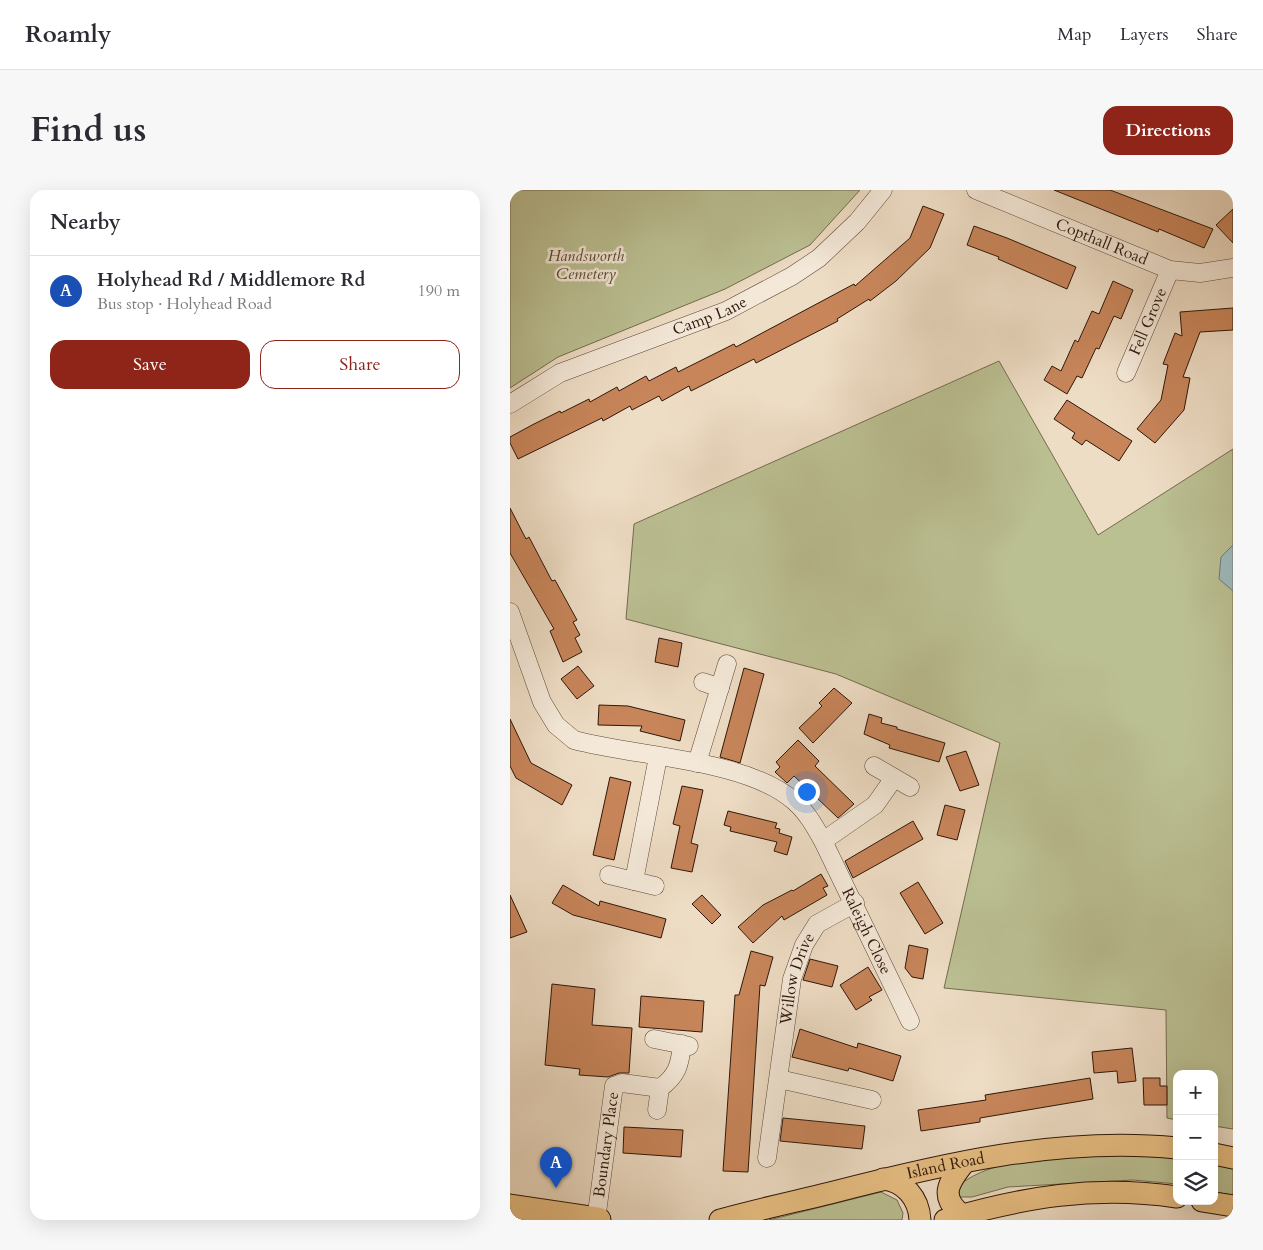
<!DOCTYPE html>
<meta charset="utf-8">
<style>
:root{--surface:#fff;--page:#f7f7f7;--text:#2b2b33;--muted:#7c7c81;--line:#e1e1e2;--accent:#8f2418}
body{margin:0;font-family:Cardo,serif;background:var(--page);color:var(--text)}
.controls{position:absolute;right:15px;bottom:15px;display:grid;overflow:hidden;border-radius:10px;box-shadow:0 5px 20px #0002}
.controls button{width:45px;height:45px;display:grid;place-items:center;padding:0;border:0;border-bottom:1px solid var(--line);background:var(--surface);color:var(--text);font:25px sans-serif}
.you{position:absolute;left:296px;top:601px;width:18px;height:18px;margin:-12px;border:4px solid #fff;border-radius:50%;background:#1a73e8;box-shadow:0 0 0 8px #1a73e833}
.badge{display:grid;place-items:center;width:32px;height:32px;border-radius:50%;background:var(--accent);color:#fff;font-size:16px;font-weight:700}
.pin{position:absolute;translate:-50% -41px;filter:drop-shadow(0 1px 2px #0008)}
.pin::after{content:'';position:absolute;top:26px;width:18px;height:15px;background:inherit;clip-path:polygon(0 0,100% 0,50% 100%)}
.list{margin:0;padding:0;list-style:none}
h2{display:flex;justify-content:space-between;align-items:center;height:65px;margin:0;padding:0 20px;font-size:21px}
h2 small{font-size:16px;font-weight:400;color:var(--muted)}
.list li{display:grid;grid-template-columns:32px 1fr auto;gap:15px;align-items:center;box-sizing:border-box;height:70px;padding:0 20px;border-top:1px solid var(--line)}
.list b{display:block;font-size:19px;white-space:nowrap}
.list p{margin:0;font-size:16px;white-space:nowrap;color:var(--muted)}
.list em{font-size:16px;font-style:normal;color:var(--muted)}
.actions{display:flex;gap:10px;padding:15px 20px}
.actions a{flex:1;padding:11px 0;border:1px solid var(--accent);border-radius:15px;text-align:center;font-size:18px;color:var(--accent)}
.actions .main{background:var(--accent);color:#fff}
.icon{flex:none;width:28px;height:28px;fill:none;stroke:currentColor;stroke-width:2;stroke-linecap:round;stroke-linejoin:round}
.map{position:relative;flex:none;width:723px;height:1030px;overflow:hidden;border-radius:15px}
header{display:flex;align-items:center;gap:30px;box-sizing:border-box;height:70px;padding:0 25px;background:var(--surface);border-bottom:1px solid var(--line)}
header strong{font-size:24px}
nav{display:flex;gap:28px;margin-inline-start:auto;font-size:18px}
.intro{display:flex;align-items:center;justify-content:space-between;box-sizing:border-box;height:120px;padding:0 30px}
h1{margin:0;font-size:35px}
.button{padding:12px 22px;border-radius:15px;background:var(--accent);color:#fff;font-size:18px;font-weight:700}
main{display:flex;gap:30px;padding:0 30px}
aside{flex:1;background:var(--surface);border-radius:15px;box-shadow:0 5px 20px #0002}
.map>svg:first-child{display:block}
.green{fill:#bbc093;stroke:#746b4e}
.water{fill:#9dbabe;stroke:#717876}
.building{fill:#c8855a;stroke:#2e160a}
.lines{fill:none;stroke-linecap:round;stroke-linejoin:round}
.minor-casing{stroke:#5e4839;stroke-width:19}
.major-casing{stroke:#2e160a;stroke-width:23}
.highway-casing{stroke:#2e160a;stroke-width:27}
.minor{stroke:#f4e9d9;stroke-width:18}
.major{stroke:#e7be82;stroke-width:21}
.highway{stroke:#e7be82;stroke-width:25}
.labels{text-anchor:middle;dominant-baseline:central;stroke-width:5;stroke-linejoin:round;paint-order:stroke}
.street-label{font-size:16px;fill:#2e160a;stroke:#f4e9d9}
.park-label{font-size:16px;font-style:italic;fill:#584933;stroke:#f4e9d9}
</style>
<header>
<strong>Roamly</strong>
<nav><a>Map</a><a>Layers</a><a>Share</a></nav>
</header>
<div class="intro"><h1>Find us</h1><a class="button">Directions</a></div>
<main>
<aside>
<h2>Nearby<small></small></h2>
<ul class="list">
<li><span class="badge" style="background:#1a4fb4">A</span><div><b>Holyhead Rd / Middlemore Rd</b><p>Bus stop · Holyhead Road</p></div><em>190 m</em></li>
</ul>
<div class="actions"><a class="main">Save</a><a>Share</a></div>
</aside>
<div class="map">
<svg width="723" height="1030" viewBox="0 0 723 1030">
<rect width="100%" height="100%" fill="#eeddc5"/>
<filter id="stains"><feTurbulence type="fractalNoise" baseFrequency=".004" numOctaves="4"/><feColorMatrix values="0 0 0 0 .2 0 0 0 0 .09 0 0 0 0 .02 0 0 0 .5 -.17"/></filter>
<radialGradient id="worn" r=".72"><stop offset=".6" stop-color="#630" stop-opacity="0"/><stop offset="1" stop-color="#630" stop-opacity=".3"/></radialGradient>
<g class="green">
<path d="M0 0H350L300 55 215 99 48 167 0 198Z"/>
<path d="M489 171 588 345 723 259V939L704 936V884H667V930L657 928 656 820 434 798 490 553 326 484 116 429 124 334Z"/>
<path d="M591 961 667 966V994L623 990 498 997 462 1007H450L448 996C483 967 548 967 591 961Z"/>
<path d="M704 972 723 977V1005L704 1002Z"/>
<path d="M371 1002 387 1010 393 1023 392 1030H259Z"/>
</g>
<path class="water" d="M723 355V401L709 389 711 367Z"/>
<g class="building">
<path d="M544 0H600L703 39 694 58 649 39 648 42Z"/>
<path d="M413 16 434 24 420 58 386 91 360 111 359 109 327 129 328 131 246 173 244 169 181 201 179 196 152 211 149 206 122 220 120 216 93 231 92 228 8 269 0 253V247L22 235 50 221 51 223 79 209 80 212 107 197 109 201 136 186 139 191 166 177 168 182 224 154 226 157 344 94 345 96 400 48Z"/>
<path d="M723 19V53L706 35Z"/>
<path d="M464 36 497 48 566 77 557 99 488 69 489 67 457 55Z"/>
<path d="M603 91 623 100 611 129 604 126 589 159 586 158 572 188 567 186 557 204 534 190 542 176 551 181 565 150 568 152 582 121 589 124Z"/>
<path d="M723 118V140L690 142 673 187 680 188 674 220 645 253 627 239 651 210 658 175 653 174 665 143 672 146 670 122Z"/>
<path d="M557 210 622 251 609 271 576 250 572 255 562 248 565 243 544 229Z"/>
<path d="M0 318 16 349 19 347 42 391 45 390 67 430 63 432 70 445 65 448 72 462 53 472 40 441 44 439 0 363Z"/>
<path d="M149 448 172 453 168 477 145 472Z"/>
<path d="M68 476 84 496 67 509 51 489Z"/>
<path d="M234 478 254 484 230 573 210 567Z"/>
<path d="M324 498 342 513 303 553 289 538 312 516 309 513Z"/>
<path d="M89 515 118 516 175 530 170 551 130 541 132 536 88 535Z"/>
<path d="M359 524 372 528 371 533 387 537V539L435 553 429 572 379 558 380 555 354 544Z"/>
<path d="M0 529 21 573 62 595 52 615 6 588 0 576Z"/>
<path d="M288 550 309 571 305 576 344 614 328 628 284 586 277 593 265 582 270 577 266 572Z"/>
<path d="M456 561 469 595 450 601 436 567Z"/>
<path d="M100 587 121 592 104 670 83 665Z"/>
<path d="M172 596 193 600 181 653 188 655 182 682 161 678 170 636 163 634Z"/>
<path d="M435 615 455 620 447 650 427 645Z"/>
<path d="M218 621 267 633 265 638 270 639 269 643 282 647 277 665 264 661 267 652 220 641 221 637 214 635Z"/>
<path d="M403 631 413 649 343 688 335 671Z"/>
<path d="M311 684 318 696 313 698 317 705 274 730 272 726 243 753 228 737 253 715 282 700 283 701Z"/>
<path d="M408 692 433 733 415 744 390 703Z"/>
<path d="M53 695 89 716 90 711 156 729 151 748 63 725 42 713Z"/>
<path d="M0 705 17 742 0 748Z"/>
<path d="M192 705 211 725 202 734 182 714Z"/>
<path d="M399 755 418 759 413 789 402 787 395 778Z"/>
<path d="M241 761 263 767 255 796 250 795 238 982 213 981 225 805H229Z"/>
<path d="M300 769 328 776 322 797 293 790Z"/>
<path d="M358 777 372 800 359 807 362 810 346 820 330 795Z"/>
<path d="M42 794 85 799 82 835 122 838 119 883H109L98 887 69 885 70 879 35 875Z"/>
<path d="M131 806 194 811 192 842 129 837Z"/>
<path d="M290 839 347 858 348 853 391 866 383 891 339 878 338 881 282 867Z"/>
<path d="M622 858 626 891 608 893 607 881 584 883 582 862Z"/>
<path d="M580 888 583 909 470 928V932L411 941 408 920 476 910 475 905Z"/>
<path d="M633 888H650V896H657V915H634Z"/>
<path d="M273 928 355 936 352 959 270 951Z"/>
<path d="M114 937 173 940 171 967 113 963Z"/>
</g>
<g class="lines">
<g class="minor-casing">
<g id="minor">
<path id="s1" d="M466 0 660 80 690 83 723 78"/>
<path id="s2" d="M616 183 660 80"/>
<path id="s3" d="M0 214 50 183 216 121 282 86 309 68 347 32 373 0"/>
<path id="s4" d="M0 422 32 512 46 535 64 550C127 567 236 569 284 611 297 622 305 637 313 651L400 831"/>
<path d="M193 492 210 498"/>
<path d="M187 573 217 474"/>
<path d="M364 576 400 597"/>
<path d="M313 651 365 615 384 588"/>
<path d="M99 685 145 696"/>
<path d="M124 691 148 567"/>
<path d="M144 849 179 856"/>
<path d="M269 889 362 910"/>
<path d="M147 920 150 898C167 886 170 875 172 854"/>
<path id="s5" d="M257 968 282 789 294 755 307 734 345 713"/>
<path id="s6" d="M86 1030 104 896 112 893 150 898"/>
</g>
</g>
<g class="major-casing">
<g id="major">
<path d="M704 964 723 968"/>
<path d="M373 989C394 991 409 1008 410 1030"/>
<path d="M692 1011 723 1016"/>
<path d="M452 1025C429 1007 438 993 454 973"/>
<path id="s7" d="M210 1030C246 1020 283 1012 320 1003 432 974 551 946 667 958"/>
<path d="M435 1030C514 1007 584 995 667 1007"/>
</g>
</g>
<g class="highway-casing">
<path id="highway" d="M0 1017 88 1030"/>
</g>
<use href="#minor" class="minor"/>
<use href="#major" class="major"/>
<use href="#highway" class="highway"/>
</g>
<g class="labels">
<g class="street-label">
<text stroke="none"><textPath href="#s1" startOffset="136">Copthall Road</textPath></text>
<text stroke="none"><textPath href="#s3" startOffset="219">Camp Lane</textPath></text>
<text stroke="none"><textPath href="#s2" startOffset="56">Fell Grove</textPath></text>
<text stroke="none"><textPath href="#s4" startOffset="526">Raleigh Close</textPath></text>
<text stroke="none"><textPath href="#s5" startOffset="182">Willow Drive</textPath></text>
<text stroke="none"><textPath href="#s6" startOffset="76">Boundary Place</textPath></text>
<text stroke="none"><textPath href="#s7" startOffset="232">Island Road</textPath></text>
</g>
<g class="park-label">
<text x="76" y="66">Handsworth<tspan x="76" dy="18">Cemetery</tspan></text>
</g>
</g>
<rect width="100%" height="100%" filter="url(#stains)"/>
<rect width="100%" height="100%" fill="url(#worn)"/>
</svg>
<div class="controls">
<button>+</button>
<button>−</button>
<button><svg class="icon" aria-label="layers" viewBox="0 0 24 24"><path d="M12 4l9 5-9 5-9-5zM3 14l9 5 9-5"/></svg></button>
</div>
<div class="you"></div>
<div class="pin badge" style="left:46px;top:998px;background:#1a4fb4">A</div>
</div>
</main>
